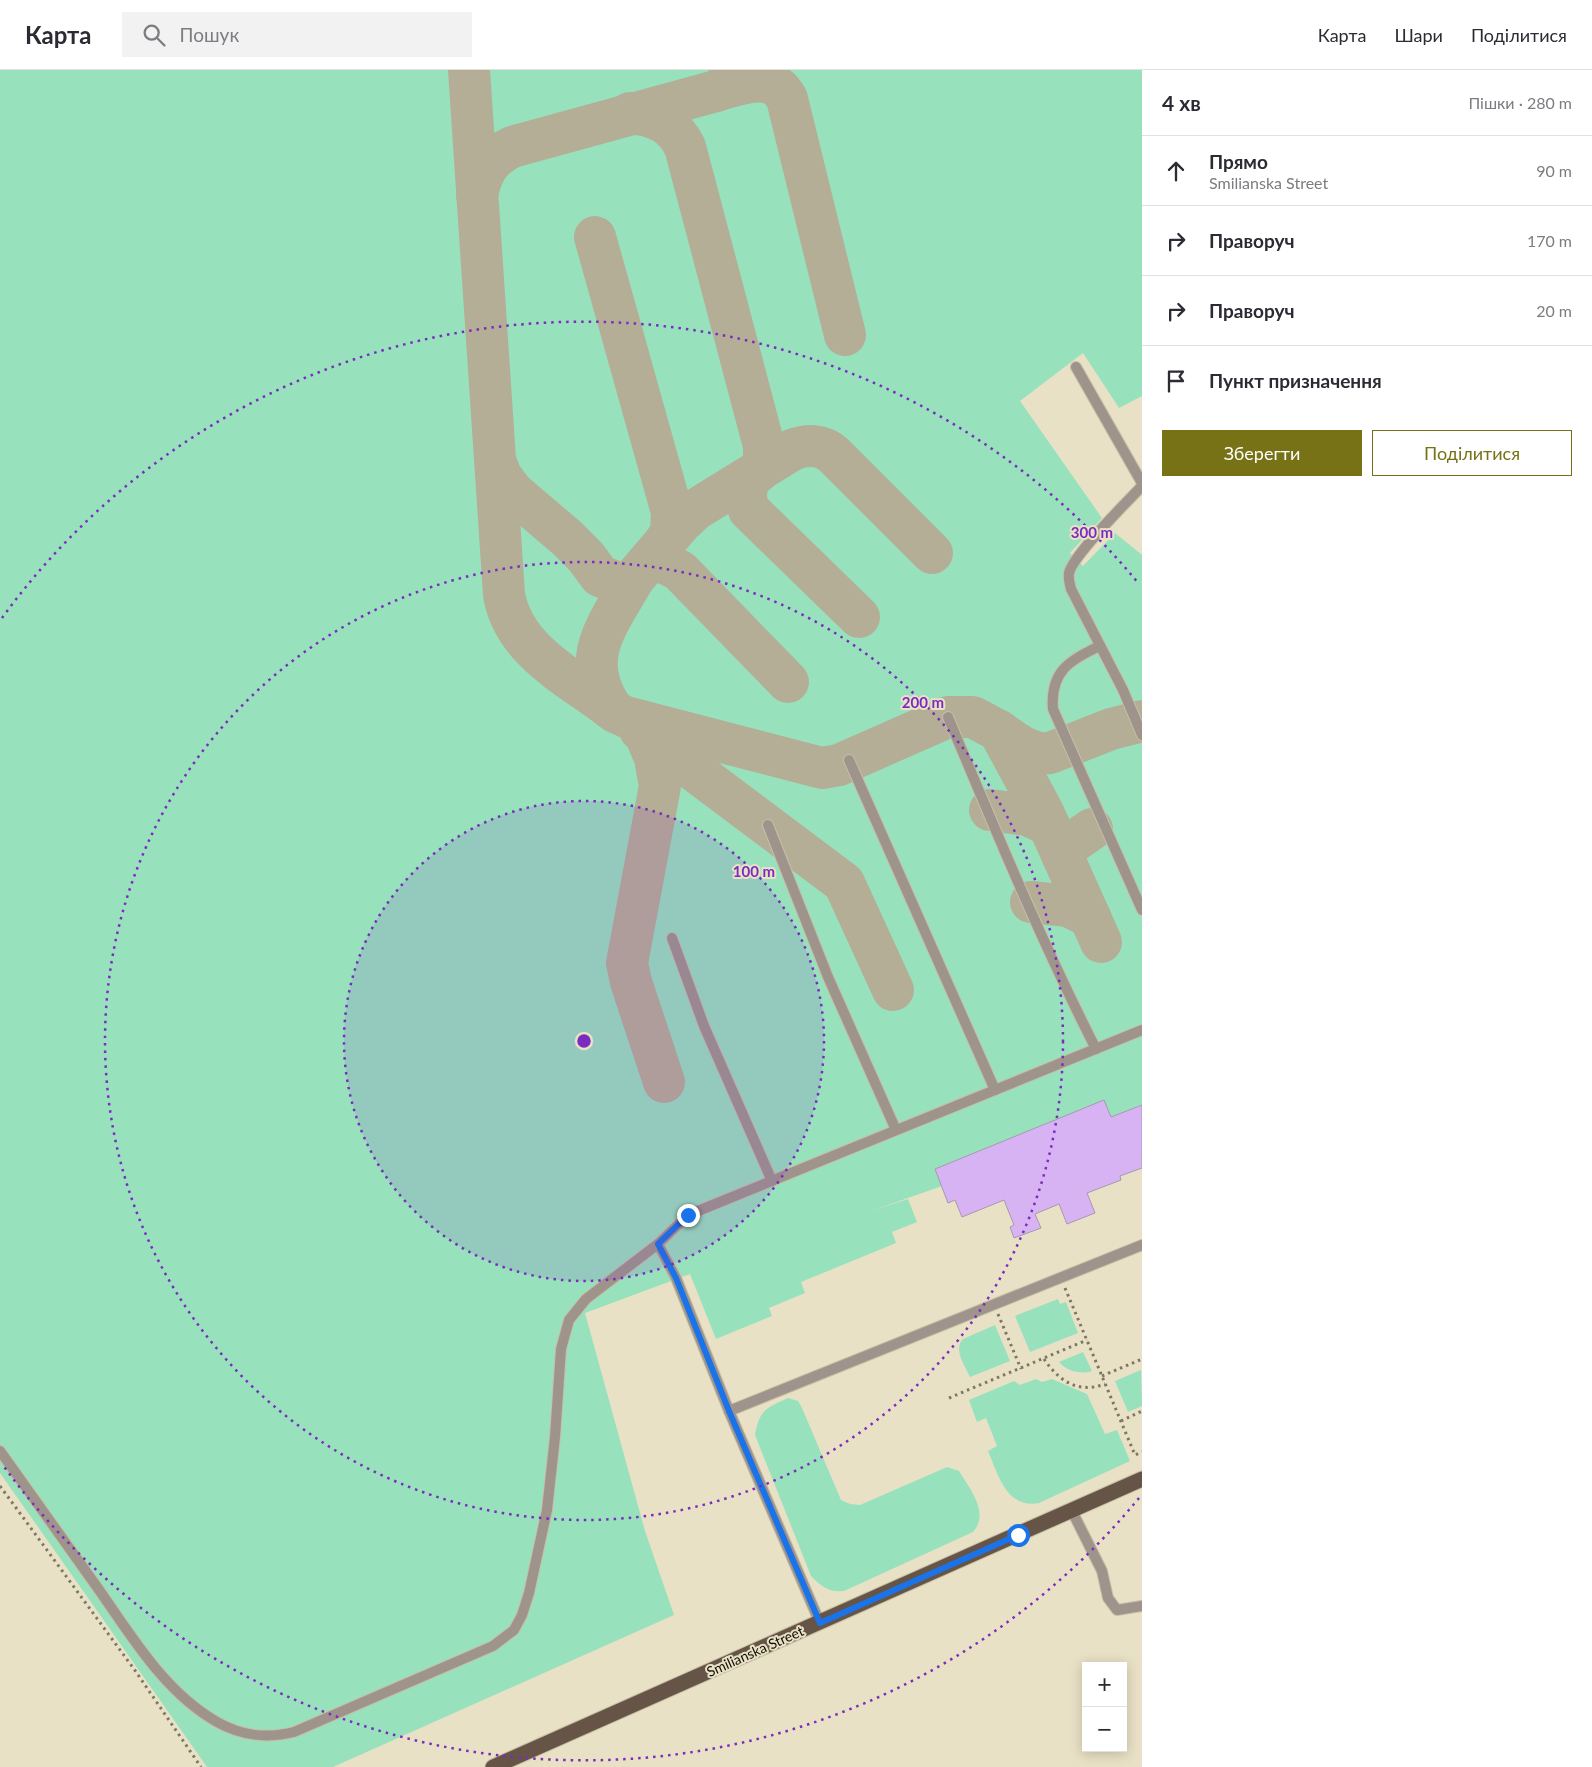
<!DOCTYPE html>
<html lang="uk">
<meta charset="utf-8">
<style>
:root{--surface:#fff;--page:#f2f2f3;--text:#2b2b33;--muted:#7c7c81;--line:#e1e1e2;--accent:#767215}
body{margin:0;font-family:Lato,sans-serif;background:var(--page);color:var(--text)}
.controls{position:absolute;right:15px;bottom:15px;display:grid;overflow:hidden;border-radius:0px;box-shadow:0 2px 12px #0003}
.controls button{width:45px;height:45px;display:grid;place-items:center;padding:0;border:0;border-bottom:1px solid var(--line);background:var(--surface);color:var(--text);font:25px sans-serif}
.stop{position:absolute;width:15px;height:15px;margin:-11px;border:4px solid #1a73e8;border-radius:50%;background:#fff}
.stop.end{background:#1a73e8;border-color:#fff;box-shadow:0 1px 5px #0008}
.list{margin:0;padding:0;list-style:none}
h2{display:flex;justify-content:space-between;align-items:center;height:65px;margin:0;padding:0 20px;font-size:21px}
h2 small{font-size:16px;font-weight:400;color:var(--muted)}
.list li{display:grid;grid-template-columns:32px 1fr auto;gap:15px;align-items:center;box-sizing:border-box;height:70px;padding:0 20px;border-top:1px solid var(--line)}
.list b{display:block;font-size:19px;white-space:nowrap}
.list p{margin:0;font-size:16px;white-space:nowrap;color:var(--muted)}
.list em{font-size:16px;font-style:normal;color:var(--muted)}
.actions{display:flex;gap:10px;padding:15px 20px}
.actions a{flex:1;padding:11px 0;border:1px solid var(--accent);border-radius:0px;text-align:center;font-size:18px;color:var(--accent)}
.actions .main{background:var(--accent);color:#fff}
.icon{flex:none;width:28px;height:28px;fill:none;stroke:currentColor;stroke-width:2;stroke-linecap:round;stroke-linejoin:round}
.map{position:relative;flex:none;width:1142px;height:1697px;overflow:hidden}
header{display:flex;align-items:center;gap:30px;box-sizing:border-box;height:70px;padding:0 25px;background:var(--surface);border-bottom:1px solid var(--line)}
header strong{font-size:24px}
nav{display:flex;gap:28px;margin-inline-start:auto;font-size:18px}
.search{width:350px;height:45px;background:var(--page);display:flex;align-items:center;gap:12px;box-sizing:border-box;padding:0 18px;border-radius:0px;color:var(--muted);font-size:19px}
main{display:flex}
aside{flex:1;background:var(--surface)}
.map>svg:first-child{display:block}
.green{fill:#98e1bd}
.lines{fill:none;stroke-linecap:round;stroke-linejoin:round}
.taxiway{stroke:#b5ae97;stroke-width:42}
.building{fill:#d8b3f3;stroke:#a698b0}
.lane-casing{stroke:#c6bfa6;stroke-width:12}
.primary-casing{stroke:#c6bfa6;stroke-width:17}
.path{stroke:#7d7765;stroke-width:3;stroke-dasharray:2.5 4;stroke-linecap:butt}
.lane{stroke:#9e948b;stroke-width:10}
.primary{stroke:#665546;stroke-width:15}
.route{stroke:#1a73e8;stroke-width:6}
.ring{fill:none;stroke:#7b2cbf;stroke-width:2.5;stroke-dasharray:2.5 5}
.labels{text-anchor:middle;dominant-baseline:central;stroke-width:4;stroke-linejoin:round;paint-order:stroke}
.street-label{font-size:14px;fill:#100d05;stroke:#e9e1c5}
.centre{fill:#7b2cbf;stroke:#e9e1c5;stroke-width:2.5}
.ring-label{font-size:15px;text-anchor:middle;font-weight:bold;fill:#7b2cbf;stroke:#e9e1c5;stroke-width:4;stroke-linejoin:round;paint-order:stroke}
</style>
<header>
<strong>Карта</strong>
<div class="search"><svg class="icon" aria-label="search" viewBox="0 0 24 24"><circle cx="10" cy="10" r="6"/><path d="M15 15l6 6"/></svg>Пошук</div>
<nav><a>Карта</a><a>Шари</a><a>Поділитися</a></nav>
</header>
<main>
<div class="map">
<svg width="1142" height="1697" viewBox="0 0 1142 1697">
<rect width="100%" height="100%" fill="#e9e1c5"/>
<g class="green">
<path d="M0 0H1142V326L1119 338 1083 283 1020 331 1102 448 1070 483 1083 496 1115 463 1142 485V1035L1111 1047 1104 1030 936 1099 942 1116 871 1141 908 1129 917 1152 892 1162 896 1173 801 1212 805 1223 769 1238 772 1246 716 1269 690 1204 585 1243 645 1461 674 1545 333 1697H207L0 1403Z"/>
<path d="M1058 1229 1060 1234 1066 1232 1078 1263 1030 1282 1015 1246Z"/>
<path d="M995 1255 1010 1291 970 1307C965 1296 953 1279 963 1269Z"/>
<path d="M1083 1282 1092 1301C1080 1305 1067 1301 1059 1292Z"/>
<path d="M1141 1300 1142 1336 1128 1342 1115 1311Z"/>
<path d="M1036 1309 1042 1312 1052 1309 1087 1324 1105 1364 1117 1360 1130 1391 1039 1433C1006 1439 998 1404 988 1381L997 1376 986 1348 977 1352 969 1330 1014 1311 1020 1315Z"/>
<path d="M788 1328 798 1331 802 1338 841 1430 850 1434 860 1435 947 1397 959 1401C970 1419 990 1443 973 1462L844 1521C829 1523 821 1516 811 1506L755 1365C759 1340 766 1338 788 1328Z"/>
</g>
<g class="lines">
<g class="taxiway">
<path d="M469 0 504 524C513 582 574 609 615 642L626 647 822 698 839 695 948 647H973L999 661 1043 742 1101 872"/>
<path d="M716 21C741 14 772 0 787 29L845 265"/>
<path d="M630 43C656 46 673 53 685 77L764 376V392L757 403"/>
<path d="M477 125C482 101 490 88 512 77L716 21 739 5"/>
<path d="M595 167 672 442 671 462 665 472 682 452 695 440 792 380C807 374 822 374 834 385L932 483"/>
<path d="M496 393 501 406 513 422 567 468 586 487 600 506 616 512 630 513 665 472"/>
<path d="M750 407 745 425 749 440 859 547"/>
<path d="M649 493 661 491 680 501 788 612"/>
<path d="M613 640C578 590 606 557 632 512"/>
<path d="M640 660 844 813 893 920"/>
<path d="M999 661C1015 672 1030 685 1050 683L1111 659 1142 651"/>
<path d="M645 664 655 688 660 716 627 893 631 912 664 1012"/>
<path d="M990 740 1027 745 1049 755"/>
<path d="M1063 787 1072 773 1092 759"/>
<path d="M1031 832 1068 836 1090 847"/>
</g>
</g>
<path class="building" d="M1104 1030 1111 1047 1142 1035V1098L1120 1106 1121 1110 1087 1123 1095 1143 1067 1154 1059 1134 1035 1144 1041 1158 1014 1168 1010 1157 1014 1155 1004 1130 962 1147 955 1130 948 1133 935 1099Z"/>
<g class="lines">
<g class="lane-casing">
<g id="lane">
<path d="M1076 297 1142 413"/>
<path d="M1142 416C1127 432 1073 485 1069 503 1068 509 1070 514 1071 519L1123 620 1142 665"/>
<path d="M1100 576C1069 590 1050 602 1053 639L1142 840"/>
<path d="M948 647C995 759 1041 871 1096 979"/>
<path d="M849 690 995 1020"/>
<path d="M768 755 828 907 896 1060"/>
<path d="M672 868 704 956 772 1111"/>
<path d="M658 1174 676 1208 729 1341"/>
<path d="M0 1381C32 1426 64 1471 97 1517 131 1565 164 1622 217 1652 242 1666 266 1669 294 1662L493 1576 514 1560 522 1545 529 1523 547 1440 555 1367 561 1279 569 1250 586 1229 658 1174 688 1145 1142 960"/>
<path d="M1072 1441 1102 1501 1108 1528 1117 1540 1142 1536"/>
<path d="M820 1553 729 1341 1142 1175"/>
</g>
</g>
<g class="primary-casing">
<path id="primary" d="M493 1697 1142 1409"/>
</g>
<g class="path">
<path d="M1065 1218 1135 1385 1142 1382"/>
<path d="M998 1244 1021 1299"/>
<path d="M1044 1289C1059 1311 1078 1324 1105 1314"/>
<path d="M1102 1306 1142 1289"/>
<path d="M949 1328 1087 1270"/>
<path d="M1121 1351 1142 1341"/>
<path d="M0 1416 134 1599 201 1697"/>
</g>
<use href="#lane" class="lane"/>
<use href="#primary" class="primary"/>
</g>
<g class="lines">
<path class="route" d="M688 1145 658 1174 676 1208 729 1341 820 1553 1018 1465"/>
</g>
<circle cx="584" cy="971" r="240" fill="#7b2cbf" fill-opacity=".12"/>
<g class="ring">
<circle cx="584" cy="971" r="240"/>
<circle cx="584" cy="971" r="479"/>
<path d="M1139 1428A719 719 0 0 1 2 1394M2 548A719 719 0 0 1 1139 514"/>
</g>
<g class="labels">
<g class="street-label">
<text transform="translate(755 1581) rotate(-24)">Smilianska Street</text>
</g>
</g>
<circle cx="584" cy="971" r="8" class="centre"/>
<g class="ring-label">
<text x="1092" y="468">300 m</text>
<text x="923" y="638">200 m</text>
<text x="754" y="807">100 m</text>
</g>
</svg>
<div class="controls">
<button>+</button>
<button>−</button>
</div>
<div class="stop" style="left:1018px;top:1465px"></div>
<div class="stop end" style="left:688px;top:1145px"></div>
</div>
<aside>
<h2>4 хв<small>Пішки · 280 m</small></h2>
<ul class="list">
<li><svg class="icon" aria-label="ahead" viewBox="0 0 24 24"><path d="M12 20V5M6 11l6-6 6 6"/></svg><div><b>Прямо</b><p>Smilianska Street</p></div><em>90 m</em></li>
<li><svg class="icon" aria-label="right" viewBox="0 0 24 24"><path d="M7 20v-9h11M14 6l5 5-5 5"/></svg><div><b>Праворуч</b></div><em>170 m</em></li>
<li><svg class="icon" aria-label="right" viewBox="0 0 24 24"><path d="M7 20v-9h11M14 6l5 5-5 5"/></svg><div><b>Праворуч</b></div><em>20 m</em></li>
<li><svg class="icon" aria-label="arrive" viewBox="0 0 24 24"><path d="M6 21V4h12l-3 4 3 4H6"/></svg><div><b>Пункт призначення</b></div></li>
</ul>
<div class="actions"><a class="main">Зберегти</a><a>Поділитися</a></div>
</aside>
</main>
